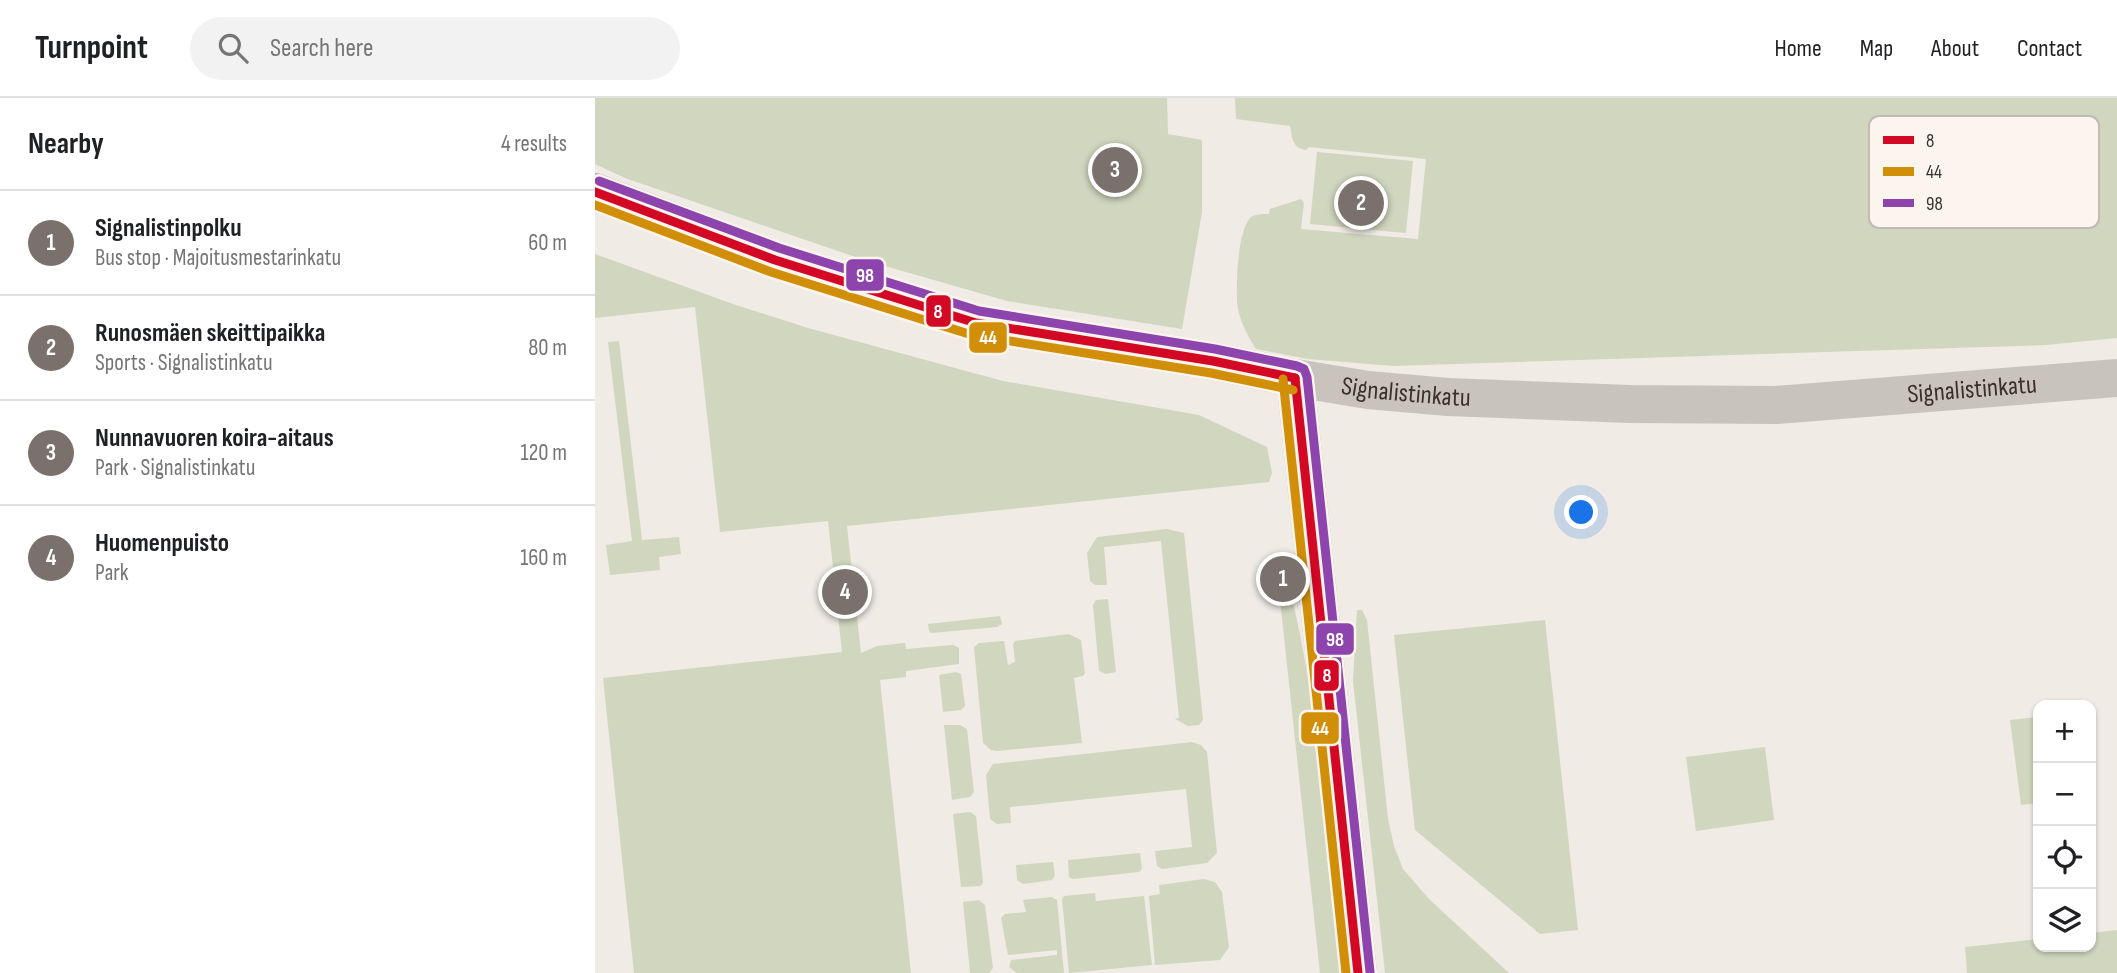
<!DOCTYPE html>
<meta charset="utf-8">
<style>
:root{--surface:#fff;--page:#f2f2f2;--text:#202124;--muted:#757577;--line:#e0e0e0;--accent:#7a716c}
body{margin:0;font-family:"Sofia Sans Condensed",sans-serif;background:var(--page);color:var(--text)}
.controls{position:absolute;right:21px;bottom:21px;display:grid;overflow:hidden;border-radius:14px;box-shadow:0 2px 5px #0004}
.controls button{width:63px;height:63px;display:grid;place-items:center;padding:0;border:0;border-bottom:2px solid var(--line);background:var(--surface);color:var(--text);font:35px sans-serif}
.you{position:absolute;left:987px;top:415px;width:24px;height:24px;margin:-18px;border:5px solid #fff;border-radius:50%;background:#1a73e8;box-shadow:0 0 0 10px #1a73e833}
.badge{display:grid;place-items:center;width:46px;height:46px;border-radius:50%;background:var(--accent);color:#fff;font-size:23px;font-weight:700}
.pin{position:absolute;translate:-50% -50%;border:4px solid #fff;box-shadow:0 2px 7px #0006}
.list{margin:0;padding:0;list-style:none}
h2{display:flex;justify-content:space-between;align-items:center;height:91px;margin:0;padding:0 28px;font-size:30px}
h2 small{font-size:23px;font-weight:400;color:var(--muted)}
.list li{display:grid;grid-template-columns:46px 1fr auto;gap:21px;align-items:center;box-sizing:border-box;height:105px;padding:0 28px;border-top:2px solid var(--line)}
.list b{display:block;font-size:26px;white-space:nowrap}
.list p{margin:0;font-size:23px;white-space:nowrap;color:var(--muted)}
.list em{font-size:23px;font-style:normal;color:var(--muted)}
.icon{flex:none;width:38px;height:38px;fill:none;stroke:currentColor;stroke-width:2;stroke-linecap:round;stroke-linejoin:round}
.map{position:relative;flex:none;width:1522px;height:875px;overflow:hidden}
header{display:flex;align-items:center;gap:42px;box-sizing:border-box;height:98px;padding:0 35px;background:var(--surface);border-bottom:2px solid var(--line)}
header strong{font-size:33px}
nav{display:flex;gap:38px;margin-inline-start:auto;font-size:24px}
.search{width:490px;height:63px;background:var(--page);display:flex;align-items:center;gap:18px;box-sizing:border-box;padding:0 24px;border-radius:38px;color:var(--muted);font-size:26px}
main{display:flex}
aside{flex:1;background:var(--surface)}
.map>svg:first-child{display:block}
.green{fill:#d1d6bf}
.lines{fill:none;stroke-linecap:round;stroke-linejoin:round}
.street{stroke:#c9c3be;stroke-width:38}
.secondary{stroke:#bab3ae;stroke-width:38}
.bus-1-casing{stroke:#fbf5ee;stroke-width:14}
.bus-2-casing{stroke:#fbf5ee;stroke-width:14}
.bus-3-casing{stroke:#fbf5ee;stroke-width:14}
.bus-1{stroke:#d20824;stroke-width:9}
.bus-2{stroke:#d18e09;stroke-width:9}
.bus-3{stroke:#8e44ad;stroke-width:9}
.labels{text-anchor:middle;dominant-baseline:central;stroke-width:7;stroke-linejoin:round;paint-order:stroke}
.street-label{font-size:26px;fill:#3b302b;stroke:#fbf5ee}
.key{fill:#fbf5ee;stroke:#c1bab4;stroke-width:2}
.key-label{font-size:19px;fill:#3b302b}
.line-badge{stroke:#fbf5ee;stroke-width:2.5}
.badge-label{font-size:19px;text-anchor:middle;font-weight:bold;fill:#fff}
</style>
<header>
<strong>Turnpoint</strong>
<div class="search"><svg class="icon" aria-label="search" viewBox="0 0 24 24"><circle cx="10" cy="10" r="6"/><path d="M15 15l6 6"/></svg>Search here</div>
<nav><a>Home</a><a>Map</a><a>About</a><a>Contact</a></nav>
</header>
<main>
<aside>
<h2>Nearby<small>4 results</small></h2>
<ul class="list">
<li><span class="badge">1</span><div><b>Signalistinpolku</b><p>Bus stop · Majoitusmestarinkatu</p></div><em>60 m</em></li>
<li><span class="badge">2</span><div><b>Runosmäen skeittipaikka</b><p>Sports · Signalistinkatu</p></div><em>80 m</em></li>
<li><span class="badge">3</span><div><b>Nunnavuoren koira-aitaus</b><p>Park · Signalistinkatu</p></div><em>120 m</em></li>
<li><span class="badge">4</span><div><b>Huomenpuisto</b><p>Park</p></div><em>160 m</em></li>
</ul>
</aside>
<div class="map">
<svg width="1522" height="875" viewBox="0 0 1522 875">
<rect width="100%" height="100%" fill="#f0ebe5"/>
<g class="green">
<path d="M0 0H572L573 36 607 42V114L587 231 412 203 269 162 30 80 0 66Z"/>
<path d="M640 0H1522V240L1451 247 798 268 713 261 661 251C653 238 646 226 643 211 640 195 642 125 658 118 662 116 669 116 674 116L675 111 706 101 709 105 706 131 823 141 831 61 714 49 711 52C697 50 697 39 695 28L641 21Z"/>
<path d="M722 54 818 63 811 135 715 126Z"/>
<path d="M0 156 138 206 213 230 408 283 604 317 672 349 677 375 674 384 252 428 266 555 282 548 310 545 311 551 358 547 364 550V566L311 573V579L285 582 316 875H39L8 580 247 554 233 423 125 434 100 209 0 220Z"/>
<path d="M24 243 47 442 84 439 86 456 64 459 65 472 15 477 11 447 37 443 13 244Z"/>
<path d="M572 431 589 435 608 622 604 627 593 628 580 621 584 620 566 443 509 449 512 487H500L495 483 492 455 502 439Z"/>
<path d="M684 492H695C726 617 731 747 744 875H725Z"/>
<path d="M513 501 521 574 511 576 504 573 498 507 501 502Z"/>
<path d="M762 512H767L772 522 793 721 799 748 808 771 834 801 914 875H790L758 583Z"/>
<path d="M405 518 407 526 402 529 337 535 334 533 333 526Z"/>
<path d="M950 522 983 832 945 836 820 732 799 537Z"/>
<path d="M474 536 486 542 490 575 488 578 479 580 487 645 402 653 396 652 388 645 379 549 384 545 409 543 413 567 420 564 418 546 420 543Z"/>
<path d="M361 574 366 576 370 608 366 612 348 614 344 577Z"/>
<path d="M1443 619V705L1426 707 1415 622Z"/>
<path d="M349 627H365L372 631 379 694 375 699 357 702Z"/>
<path d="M597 644 606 647 612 654 622 755 612 765 567 771 562 768 560 753 597 749 591 691 415 709 416 725 402 726 395 721 391 677 398 666Z"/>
<path d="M1170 649 1179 722 1101 733 1091 659Z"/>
<path d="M375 714 381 718 388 784 386 788 366 789 358 716Z"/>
<path d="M545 755 547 771 544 774 478 781 474 779 473 762Z"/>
<path d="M458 764 460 778 457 782 428 786 422 782 421 767Z"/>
<path d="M609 781 620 784 627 794 634 849 625 862 560 867 554 798 565 796 564 787Z"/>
<path d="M500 795 501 803 549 798 557 867 474 875 467 801 469 798Z"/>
<path d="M457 799 462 802 469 875H422L414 869 416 862 462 857V852L413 857 406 820 410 816 431 814 428 802Z"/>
<path d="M384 802 390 807 398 870 394 875H375L368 804Z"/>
<path d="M1522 832V875H1372L1370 849 1443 841V849H1496V835Z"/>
</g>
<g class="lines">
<path class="street" id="s1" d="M700 280 773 292 853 299 1035 306 1181 307 1522 280"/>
<path class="secondary" d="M0 94 180 162 381 225 618 263 700 280 763 875"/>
<g class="bus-1-casing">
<g id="bus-1">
<path d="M0 94 180 162 381 225 618 263 700 280"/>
<path d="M700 280 763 875"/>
</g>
</g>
<g class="bus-2-casing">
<g id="bus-2">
<path d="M0 107 176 174 377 237 616 275 698 292"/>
<path d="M688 281 751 875"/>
</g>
</g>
<g class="bus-3-casing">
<path id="bus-3" d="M4 83 184 150 384 213 620 251 702 268 709 271 712 279 775 874"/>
</g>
<use href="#bus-1" class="bus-1"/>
<use href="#bus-2" class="bus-2"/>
<use href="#bus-3" class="bus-3"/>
</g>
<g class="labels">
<g class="street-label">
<text stroke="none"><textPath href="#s1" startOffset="679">Signalistinkatu</textPath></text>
<text stroke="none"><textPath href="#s1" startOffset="112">Signalistinkatu</textPath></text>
</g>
</g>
<rect x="1274" y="18" width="230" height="112" rx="10" class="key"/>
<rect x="1288" y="38" width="31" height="8" fill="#d20824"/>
<rect x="1288" y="69" width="31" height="9" fill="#d18e09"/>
<rect x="1288" y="101" width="31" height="8" fill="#8e44ad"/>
<g class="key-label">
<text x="1331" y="49">8</text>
<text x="1331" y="80">44</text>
<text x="1331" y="112">98</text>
</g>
<g class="line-badge">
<rect x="250" y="160" width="40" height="34" rx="7" fill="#8e44ad"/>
<rect x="330" y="196" width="27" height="34" rx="7" fill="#d20824"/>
<rect x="373" y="223" width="40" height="33" rx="7" fill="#d18e09"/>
<rect x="720" y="524" width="40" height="34" rx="7" fill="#8e44ad"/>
<rect x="718" y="561" width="27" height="33" rx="7" fill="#d20824"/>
<rect x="705" y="613" width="40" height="34" rx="7" fill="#d18e09"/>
</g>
<g class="badge-label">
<text x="270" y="184">98</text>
<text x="343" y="220">8</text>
<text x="393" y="246">44</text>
<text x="740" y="548">98</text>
<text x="732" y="584">8</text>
<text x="725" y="637">44</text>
</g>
</svg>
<div class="controls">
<button>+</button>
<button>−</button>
<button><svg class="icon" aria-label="locate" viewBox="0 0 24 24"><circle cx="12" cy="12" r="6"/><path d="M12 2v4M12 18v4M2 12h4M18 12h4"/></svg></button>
<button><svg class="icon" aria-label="layers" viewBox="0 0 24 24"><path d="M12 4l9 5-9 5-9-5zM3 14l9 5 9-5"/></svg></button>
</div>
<div class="you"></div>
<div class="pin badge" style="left:688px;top:481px">1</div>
<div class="pin badge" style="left:766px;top:105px">2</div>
<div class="pin badge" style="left:520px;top:72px">3</div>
<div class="pin badge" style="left:250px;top:494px">4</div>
</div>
</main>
